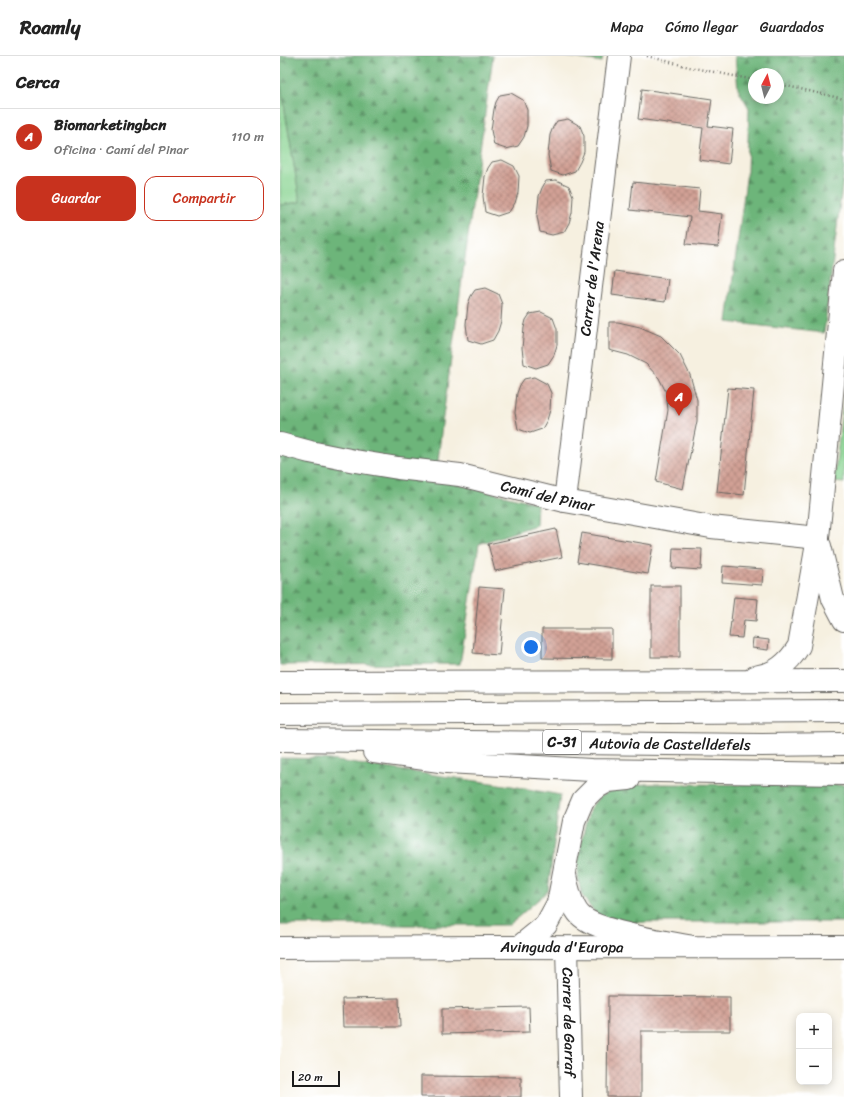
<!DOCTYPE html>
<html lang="es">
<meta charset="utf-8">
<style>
:root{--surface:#fff;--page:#f6f6f6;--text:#222;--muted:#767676;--line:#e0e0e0;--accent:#c8321e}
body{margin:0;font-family:Sriracha,sans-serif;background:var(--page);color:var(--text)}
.controls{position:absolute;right:12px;bottom:12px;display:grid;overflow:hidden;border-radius:8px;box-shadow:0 2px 10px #0003}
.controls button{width:36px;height:36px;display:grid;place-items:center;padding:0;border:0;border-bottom:1px solid var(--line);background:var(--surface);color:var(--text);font:20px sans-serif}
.compass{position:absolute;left:468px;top:12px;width:36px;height:36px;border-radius:50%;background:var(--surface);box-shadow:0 2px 10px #0003;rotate:7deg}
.scale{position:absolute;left:12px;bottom:10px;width:48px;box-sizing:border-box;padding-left:4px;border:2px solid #1c1c1c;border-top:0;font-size:11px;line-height:14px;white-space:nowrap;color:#1c1c1c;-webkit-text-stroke:3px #fff;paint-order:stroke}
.you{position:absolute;left:251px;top:591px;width:14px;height:14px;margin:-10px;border:3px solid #fff;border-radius:50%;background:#1a73e8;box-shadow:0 0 0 6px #1a73e833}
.badge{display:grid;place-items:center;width:26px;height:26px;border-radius:50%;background:var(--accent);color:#fff;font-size:13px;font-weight:700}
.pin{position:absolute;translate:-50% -33px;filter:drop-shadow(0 1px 2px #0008)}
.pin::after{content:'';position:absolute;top:21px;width:14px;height:12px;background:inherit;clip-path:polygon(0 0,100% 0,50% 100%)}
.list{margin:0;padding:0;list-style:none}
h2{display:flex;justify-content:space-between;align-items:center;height:52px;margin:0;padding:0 16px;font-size:17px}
h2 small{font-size:13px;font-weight:400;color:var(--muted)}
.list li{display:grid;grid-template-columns:26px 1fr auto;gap:12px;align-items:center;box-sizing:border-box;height:56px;padding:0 16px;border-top:1px solid var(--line)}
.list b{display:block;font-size:15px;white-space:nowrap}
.list p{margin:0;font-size:13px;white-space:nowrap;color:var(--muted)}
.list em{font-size:13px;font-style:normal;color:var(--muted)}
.actions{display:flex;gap:8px;padding:12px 16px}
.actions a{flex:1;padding:9px 0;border:1px solid var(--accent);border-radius:12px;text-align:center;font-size:14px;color:var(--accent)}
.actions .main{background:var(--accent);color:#fff}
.map{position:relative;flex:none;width:564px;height:1041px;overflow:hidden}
header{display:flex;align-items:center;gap:24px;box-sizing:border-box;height:56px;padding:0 20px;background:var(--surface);border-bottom:1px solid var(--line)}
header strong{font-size:19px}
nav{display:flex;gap:22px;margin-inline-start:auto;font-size:14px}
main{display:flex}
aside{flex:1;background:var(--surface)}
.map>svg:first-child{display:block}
.grass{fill:#87d390;stroke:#527856}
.forest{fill:url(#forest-firs);stroke:#44684b;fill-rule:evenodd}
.building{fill:url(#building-cross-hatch)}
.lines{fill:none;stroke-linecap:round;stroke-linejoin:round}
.minor-casing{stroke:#686661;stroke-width:24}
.highway-casing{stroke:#686661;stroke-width:24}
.path{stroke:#686661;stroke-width:2.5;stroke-dasharray:1 3;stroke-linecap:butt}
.minor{stroke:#fff;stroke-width:22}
.highway{stroke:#fff;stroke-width:22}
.labels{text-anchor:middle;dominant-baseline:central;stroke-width:3.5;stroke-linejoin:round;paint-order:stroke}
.shield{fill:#fff;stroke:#606060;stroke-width:1}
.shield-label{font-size:14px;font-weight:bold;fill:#1c1c1c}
.street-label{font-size:15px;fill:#1c1c1c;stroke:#fff}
</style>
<header>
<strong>Roamly</strong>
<nav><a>Mapa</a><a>Cómo llegar</a><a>Guardados</a></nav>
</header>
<main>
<aside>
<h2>Cerca<small></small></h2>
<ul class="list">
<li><span class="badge">A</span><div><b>Biomarketingbcn</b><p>Oficina · Camí del Pinar</p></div><em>110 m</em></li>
</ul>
<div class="actions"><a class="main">Guardar</a><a>Compartir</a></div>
</aside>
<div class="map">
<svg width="564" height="1041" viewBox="0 0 564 1041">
<defs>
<pattern id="forest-firs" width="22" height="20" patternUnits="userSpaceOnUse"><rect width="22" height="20" fill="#6db57a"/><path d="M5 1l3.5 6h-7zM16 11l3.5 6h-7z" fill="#599263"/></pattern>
<pattern id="building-cross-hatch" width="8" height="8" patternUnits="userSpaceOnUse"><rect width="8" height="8" fill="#d2a195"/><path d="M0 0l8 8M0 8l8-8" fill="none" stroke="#aa8279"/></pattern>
</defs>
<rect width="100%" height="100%" fill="#fff"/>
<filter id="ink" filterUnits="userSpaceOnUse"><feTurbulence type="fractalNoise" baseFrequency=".025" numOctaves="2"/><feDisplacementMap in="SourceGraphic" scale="8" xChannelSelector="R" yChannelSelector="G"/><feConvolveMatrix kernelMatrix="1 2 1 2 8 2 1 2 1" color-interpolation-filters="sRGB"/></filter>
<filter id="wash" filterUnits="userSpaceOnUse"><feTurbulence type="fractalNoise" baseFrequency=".012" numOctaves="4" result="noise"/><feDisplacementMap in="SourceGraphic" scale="16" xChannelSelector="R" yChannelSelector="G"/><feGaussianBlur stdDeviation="0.9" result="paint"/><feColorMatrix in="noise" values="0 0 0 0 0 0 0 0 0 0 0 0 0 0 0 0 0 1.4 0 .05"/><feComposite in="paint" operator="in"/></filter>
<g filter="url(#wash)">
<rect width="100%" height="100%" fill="#f6f0e0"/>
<g class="grass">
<path d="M0 24 20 146 0 149Z"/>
<path d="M564 338V427L554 426Z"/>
</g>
<g class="forest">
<path d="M0 0H213L162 368 156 423 257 447 256 469 199 488 180 608 0 609V149L20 146 0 24Z"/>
<path d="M283 0H323L322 6Z"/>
<path d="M455 0H564V114L544 277 447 266 467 116 469 52 458 33ZM474 18H498V42H474Z"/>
<path d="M0 702 43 703 232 730 280 739 268 835 229 869H0Z"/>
<path d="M367 728 564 729V866H367L337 868 319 861 311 852 301 838 298 822V805L301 786 310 752 319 741 341 730Z"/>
</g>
<g id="blocks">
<g class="building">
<path d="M362 33 432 43 428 70 453 73 449 108 419 104 423 72 358 63Z"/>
<path d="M231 37 243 44 247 54V70L244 81 238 90 226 93 214 89 211 74 214 53 216 46 220 39Z"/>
<path d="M288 63 300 70 304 80V96L300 106 295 115 283 119 271 115 268 99 270 79 273 71 277 65Z"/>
<path d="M222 104 234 110 239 120 238 137 235 147 229 156 217 160 205 156 203 140 205 120 208 112 212 106Z"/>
<path d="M276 124 289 130 293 140 292 157 289 167 284 176 272 179 260 176 257 160 259 140 262 132 266 125Z"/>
<path d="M353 126 420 133 418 155 442 158 438 191 406 188 410 161 350 154Z"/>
<path d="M335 215 388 223 385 246 332 239Z"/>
<path d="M205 232 218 238 222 248 221 265 218 275 213 284 201 288 188 284 186 268 188 248 191 240 195 234Z"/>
<path d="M261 256 273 262 277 273V289L274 299 268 308 256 312 244 308 242 292 244 272 246 264 250 258Z"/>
<path d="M329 266H338L360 271 381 280 400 299 410 319 417 344V365L403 433 376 426 388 354 386 336 379 322 366 308 348 299 329 294Z"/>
<path d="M254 321 267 328 271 337 270 354 267 364 262 373 250 377 238 373 235 357 237 337 240 329 244 323Z"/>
<path d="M448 332 474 334 464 439 437 436Z"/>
<path d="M276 473 282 501 215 515 208 488Z"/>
<path d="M302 477 373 489 368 518 297 506Z"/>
<path d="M393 492 422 493 421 514 392 512Z"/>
<path d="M443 510 483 513 482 529 442 526Z"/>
<rect x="371" y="530" width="29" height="71"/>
<path d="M199 531 225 533 219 599 193 597Z"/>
<path d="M454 541 478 543 476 565 464 564 462 582 449 581Z"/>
<path d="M262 573H332V603L262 602Z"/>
<path d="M473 582 489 584 488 594 472 592Z"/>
<path d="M328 940 450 941V975H361V1041H327Z"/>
<path d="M119 942 120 971H63L62 943Z"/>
<path d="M249 951 250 976 162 978V953Z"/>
<path d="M141 1020 241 1021V1041H141Z"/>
</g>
</g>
</g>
<g filter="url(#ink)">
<use href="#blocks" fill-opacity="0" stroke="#686661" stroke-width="1"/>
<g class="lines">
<g class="minor-casing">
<g id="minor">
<path id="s1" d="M0 388 30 396 75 405 118 412 180 419 285 445 431 471 538 482 564 215"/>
<path id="s2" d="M285 445 339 0"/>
<path id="s3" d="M0 892C188 890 376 892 564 891"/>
<path id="s4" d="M287 892 291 1041"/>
</g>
</g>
<g class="highway-casing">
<g id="highway">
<path d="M540 490 553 543 564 564"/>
<path d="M475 621C495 618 508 608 519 590L538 482"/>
<path d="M0 626 564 625"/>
<path d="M0 658 564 655"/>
<path id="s5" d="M0 684 482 689 564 688"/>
<path d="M94 696 167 706 311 714 564 718"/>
<path d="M285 819C287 830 292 851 300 859 316 876 387 886 412 891"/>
<path d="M239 891 266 869 278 847 294 765 303 744 314 733 328 725 349 723"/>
</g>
</g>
<g class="path">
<path d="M367 0 409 11 474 24"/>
<path d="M498 28 564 43"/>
</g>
<use href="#minor" class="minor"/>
<use href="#highway" class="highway"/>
</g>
</g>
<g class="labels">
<rect class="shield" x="263" y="674" width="38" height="24" rx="3"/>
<g class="shield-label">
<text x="282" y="686">C-31</text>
</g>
<g class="street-label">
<text stroke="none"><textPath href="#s2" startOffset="224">Carrer de l'Arena</textPath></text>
<text stroke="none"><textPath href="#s1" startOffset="273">Camí del Pinar</textPath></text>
<text stroke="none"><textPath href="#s5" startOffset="390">Autovia de Castelldefels</textPath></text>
<text stroke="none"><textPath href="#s3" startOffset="282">Avinguda d'Europa</textPath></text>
<text stroke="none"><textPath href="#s4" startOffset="74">Carrer de Garraf</textPath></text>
</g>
</g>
</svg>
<div class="controls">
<button>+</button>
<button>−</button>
</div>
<svg class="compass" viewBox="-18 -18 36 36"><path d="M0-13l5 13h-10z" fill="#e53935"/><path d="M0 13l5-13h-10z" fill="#767676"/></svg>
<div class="scale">20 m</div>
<div class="you"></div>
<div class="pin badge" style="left:399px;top:360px">A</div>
</div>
</main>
